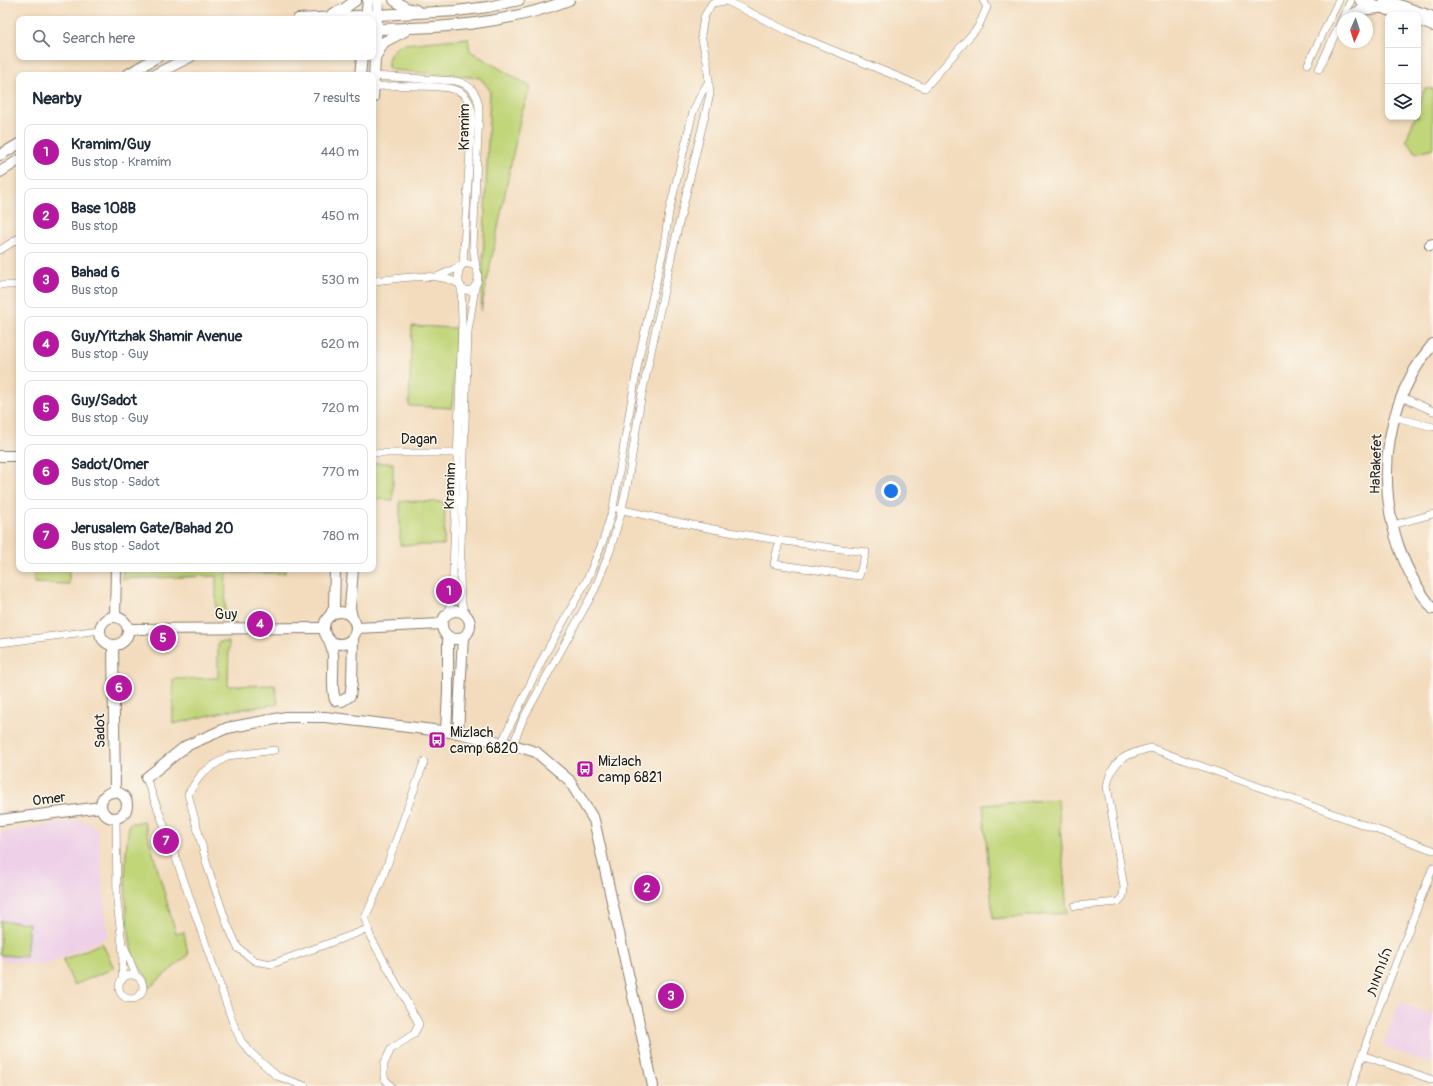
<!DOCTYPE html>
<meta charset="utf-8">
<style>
:root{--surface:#fff;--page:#f6f6f7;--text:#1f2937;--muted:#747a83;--line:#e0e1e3;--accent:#b5179e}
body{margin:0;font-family:Pangolin,"Playpen Sans Hebrew",sans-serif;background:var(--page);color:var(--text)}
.controls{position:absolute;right:12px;top:12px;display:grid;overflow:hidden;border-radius:8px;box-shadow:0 2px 6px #0003}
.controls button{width:36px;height:36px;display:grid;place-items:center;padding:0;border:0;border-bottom:1px solid var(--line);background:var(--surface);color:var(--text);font:20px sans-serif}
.compass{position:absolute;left:1337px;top:12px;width:36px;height:36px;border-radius:50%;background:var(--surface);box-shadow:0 2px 6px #0003;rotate:183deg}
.you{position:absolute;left:891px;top:491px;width:14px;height:14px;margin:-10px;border:3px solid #fff;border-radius:50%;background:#1a73e8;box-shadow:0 0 0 6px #1a73e833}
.badge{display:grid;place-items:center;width:26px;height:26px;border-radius:50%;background:var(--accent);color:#fff;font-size:13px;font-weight:700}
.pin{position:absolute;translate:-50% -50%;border:2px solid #fff;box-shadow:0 1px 4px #0006}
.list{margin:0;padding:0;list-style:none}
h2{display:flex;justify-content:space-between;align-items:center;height:52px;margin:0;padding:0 16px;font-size:17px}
h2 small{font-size:13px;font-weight:400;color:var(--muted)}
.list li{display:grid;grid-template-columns:26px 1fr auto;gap:12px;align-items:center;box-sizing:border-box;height:56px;margin:0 8px 8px;padding:0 8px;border:1px solid var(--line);border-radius:8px}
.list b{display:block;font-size:15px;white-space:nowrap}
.list p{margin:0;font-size:13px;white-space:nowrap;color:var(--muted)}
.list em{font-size:13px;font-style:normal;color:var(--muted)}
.icon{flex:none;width:22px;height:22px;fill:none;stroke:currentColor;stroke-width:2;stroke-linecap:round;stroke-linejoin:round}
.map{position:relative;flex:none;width:1433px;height:1086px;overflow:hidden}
.search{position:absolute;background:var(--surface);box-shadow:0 2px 6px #0003;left:16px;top:16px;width:360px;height:44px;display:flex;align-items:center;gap:10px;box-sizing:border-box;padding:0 14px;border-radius:8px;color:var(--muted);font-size:15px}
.panel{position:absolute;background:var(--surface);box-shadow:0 2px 6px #0003;left:16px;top:72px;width:360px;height:500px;border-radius:8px}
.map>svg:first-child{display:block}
.built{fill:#eed0e8}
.green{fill:#c1d579;stroke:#6e784a}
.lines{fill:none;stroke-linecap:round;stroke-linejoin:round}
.street-casing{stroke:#887c6c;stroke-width:8}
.secondary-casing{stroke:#887c6c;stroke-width:12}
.street{stroke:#fff;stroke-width:7}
.secondary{stroke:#fff;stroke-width:10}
.labels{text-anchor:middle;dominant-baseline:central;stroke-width:3;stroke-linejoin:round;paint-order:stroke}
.street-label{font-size:14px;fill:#1c1c1c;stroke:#fbf7ec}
.poi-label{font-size:14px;fill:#1c1c1c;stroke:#fbf7ec;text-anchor:start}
</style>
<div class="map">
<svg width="1433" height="1086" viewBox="0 0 1433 1086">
<rect width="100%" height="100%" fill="#fbf7ec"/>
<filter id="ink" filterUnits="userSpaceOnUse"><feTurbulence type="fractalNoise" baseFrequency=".025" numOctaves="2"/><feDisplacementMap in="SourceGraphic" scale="8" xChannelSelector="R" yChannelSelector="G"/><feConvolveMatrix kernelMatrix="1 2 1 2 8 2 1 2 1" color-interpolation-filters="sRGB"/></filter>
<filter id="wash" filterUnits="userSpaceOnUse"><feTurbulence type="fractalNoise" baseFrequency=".012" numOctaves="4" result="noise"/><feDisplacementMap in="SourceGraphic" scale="16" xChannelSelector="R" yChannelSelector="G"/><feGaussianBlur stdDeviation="0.9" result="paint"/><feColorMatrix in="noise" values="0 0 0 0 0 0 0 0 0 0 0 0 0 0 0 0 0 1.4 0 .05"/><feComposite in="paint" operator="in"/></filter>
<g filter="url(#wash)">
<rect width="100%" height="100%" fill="#f3dcbd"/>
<g class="built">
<path d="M80 820 91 824 98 833 108 937 43 966 0 960V833Z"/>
<path d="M1399 1002 1433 1015V1057L1430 1064 1383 1046Z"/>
</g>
<g class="green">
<path d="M468 38 470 51 531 87 521 115 481 311 490 90 480 78 393 70 388 67C387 55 393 48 404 44Z"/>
<path d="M1425 88 1433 89V148L1416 153 1406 140 1415 117H1418V108Z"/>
<path d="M412 326 456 328 452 408 409 406Z"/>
<path d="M373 463H393V500L373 499Z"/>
<path d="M400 501 445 502 444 545H400Z"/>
<path d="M34 569H69V584L34 583Z"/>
<path d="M123 569H285V573H226L225 618H216V576L122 579Z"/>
<path d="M218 642H229L228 686 275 685 278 704 227 711 173 724V679L218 678Z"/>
<path d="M1058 799 1067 913 993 919 983 805Z"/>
<path d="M144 821 176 934 184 932 188 955 149 988C148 984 148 979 146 976 142 968 135 965 133 956 124 915 123 865 129 824Z"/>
<path d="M0 921 29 923 26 957 0 955Z"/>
<path d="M102 943 114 968 74 985 63 960Z"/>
</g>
</g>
<g filter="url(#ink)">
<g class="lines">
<g class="street-casing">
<g id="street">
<path d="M1308 64 1339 0"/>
<path d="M1319 69 1351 0"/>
<path d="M374 76 456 81C473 85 479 96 479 112L473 246 476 268"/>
<path d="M373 87C387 85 449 85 459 91 469 97 472 106 472 117L463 264"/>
<path d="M0 250 19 238"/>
<path d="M466 263 475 266C480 275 479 285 470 291L462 289C457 281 456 267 466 263Z"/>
<path d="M439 276 461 266"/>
<path d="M373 281C396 279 441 270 460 285"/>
<path d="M0 285H19"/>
<path d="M1402 397 1433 411"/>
<path d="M1395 417 1433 427"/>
<path d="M373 453H460"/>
<path d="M619 509C701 529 782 542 866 552L859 576 774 564 779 542"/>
<path d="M1393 525 1433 514"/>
<path d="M447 613 452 600 462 322 461 287"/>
<path d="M465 614 461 600 460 576 468 331 475 288"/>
<path d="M0 643 100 630"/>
<path d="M502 742 545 654 587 580 603 541 613 508 639 357 663 251 669 212 693 112 701 94 709 81"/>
<path d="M513 745 523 719 595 589 610 551 621 513 628 481 641 399 672 253 710 94 707 62 701 35 704 17 712 3 727 1 791 33 925 88 978 27 987 7 983 0"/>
<path d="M275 750 228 756 202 773 188 794 208 868 227 924 238 948 255 961 272 964 368 929"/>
<path d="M146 778 169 838 233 1023 241 1041 252 1054 277 1076 305 1086"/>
<path d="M116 818 117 901 123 953 122 980"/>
<path d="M1075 906 1118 902 1123 896 1124 887 1107 786C1112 759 1126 754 1151 748L1433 850"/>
<path d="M125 948 136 976"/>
<circle cx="131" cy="987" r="12"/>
<path d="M1362 1055 1433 1080"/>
<path d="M391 1086 384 1078V1064L391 1049 414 1034 419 1024 370 936 365 918 381 882 424 762"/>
<path d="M1352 1086 1374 1020 1433 867"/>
</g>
</g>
<g class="secondary-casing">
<g id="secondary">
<path d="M394 0 406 8 416 10"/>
<path d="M1360 0 1403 15"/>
<path d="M1385 0 1433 17"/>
<path d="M332 14 344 9 356 0"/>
<path d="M1345 18 1361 10 1379 8"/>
<path d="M298 19 456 11 488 7 519 0"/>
<path d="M366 19 368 0"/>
<path d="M1418 20 1433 26"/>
<path d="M373 29C442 28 504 25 569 0"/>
<path d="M376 56 384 42 405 31"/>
<path d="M127 75 157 57"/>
<path d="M154 75 190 57"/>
<path d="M360 75 362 57"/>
<path d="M373 98 378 0"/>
<path d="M0 155 19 144"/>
<path d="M0 172 19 160"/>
<path d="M1430 245 1433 244"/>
<path d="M1433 344C1370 418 1373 535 1433 609"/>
<path d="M0 456H19"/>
<circle cx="456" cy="625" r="14"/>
<circle cx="340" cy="628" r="16"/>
<path d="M330 616 334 607 335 569"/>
<path d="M115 617 116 569"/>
<circle cx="114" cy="631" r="14"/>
<path d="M352 618 350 608 353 569"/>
<path d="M356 628 441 624"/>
<path d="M128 629 324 628"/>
<path d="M329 640C338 659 329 681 335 700L342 701 350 696 352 683 353 638"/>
<path d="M113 645 115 792"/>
<path d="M446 731 448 692V636"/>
<path d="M458 733 463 637"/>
<path d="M146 778 186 746 227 728 286 717H325L458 733 513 745 536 752 569 780 594 820 653 1086"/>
<circle cx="114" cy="805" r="13"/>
<path d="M0 820 101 807"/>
</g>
</g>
<use href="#street" class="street"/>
<use href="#secondary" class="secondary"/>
</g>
</g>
<defs>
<g id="bus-square" transform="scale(0.9)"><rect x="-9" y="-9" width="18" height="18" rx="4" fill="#b5179e" stroke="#fbf7ec"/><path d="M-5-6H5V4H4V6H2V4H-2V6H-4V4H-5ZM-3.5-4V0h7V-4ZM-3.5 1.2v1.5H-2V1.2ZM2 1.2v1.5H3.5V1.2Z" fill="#fff"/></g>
</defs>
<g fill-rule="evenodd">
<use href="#bus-square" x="437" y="740"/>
<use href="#bus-square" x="585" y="769"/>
</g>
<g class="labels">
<g class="street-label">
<text transform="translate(464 127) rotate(-90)">Kramim</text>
<text x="419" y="439">Dagan</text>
<text transform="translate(1376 464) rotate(-88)">HaRakefet</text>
<text transform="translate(450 486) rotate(-88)">Kramim</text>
<text x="226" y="614">Guy</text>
<text transform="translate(100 731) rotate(-91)">Sadot</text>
<text transform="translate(49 799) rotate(-7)">Omer</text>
<text transform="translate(1379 971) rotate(-69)">הלוחמות</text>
</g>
<g class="poi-label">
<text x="450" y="732">Mizlach<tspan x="450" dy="16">camp 6820</tspan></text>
<text x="598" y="761">Mizlach<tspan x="598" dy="16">camp 6821</tspan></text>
</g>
</g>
</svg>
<div class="controls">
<button>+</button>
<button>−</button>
<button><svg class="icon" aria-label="layers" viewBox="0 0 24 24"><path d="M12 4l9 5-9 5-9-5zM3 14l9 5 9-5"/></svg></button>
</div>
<svg class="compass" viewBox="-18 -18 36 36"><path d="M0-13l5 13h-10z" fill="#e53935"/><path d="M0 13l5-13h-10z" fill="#747a83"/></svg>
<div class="you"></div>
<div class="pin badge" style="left:449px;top:591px">1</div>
<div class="pin badge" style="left:647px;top:888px">2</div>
<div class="pin badge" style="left:671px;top:996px">3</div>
<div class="pin badge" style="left:260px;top:624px">4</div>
<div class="pin badge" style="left:163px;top:638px">5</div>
<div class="pin badge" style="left:119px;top:688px">6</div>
<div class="pin badge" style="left:166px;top:841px">7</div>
<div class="search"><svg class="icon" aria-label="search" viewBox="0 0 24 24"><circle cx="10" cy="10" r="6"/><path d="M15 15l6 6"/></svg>Search here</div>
<section class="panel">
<h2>Nearby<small>7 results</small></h2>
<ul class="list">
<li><span class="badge">1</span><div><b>Kramim/Guy</b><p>Bus stop · Kramim</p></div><em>440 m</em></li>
<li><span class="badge">2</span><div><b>Base 108B</b><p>Bus stop</p></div><em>450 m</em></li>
<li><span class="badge">3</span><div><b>Bahad 6</b><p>Bus stop</p></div><em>530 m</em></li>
<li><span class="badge">4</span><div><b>Guy/Yitzhak Shamir Avenue</b><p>Bus stop · Guy</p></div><em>620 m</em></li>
<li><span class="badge">5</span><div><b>Guy/Sadot</b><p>Bus stop · Guy</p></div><em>720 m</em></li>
<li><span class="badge">6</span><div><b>Sadot/Omer</b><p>Bus stop · Sadot</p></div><em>770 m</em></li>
<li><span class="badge">7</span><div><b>Jerusalem Gate/Bahad 20</b><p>Bus stop · Sadot</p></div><em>780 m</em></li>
</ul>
</section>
</div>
